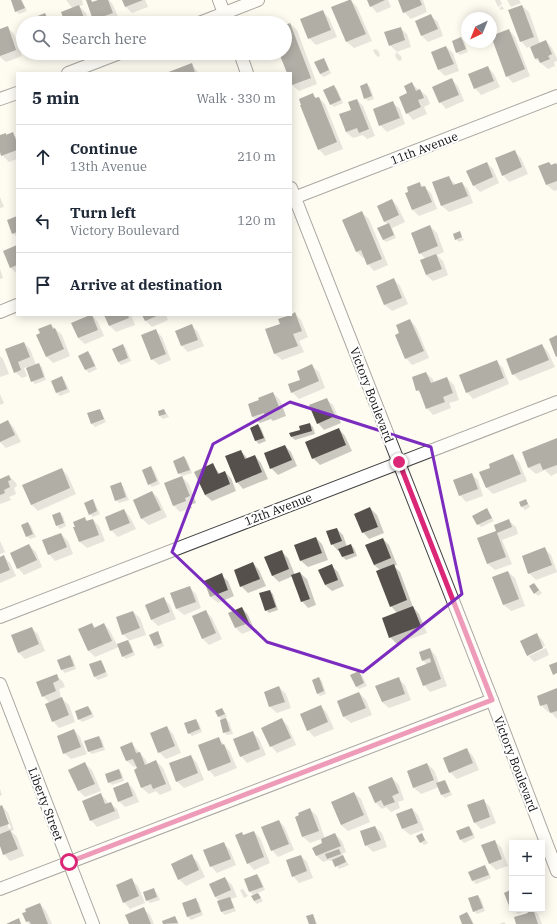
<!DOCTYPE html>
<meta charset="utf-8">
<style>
:root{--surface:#fff;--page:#f6f6f7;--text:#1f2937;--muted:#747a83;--line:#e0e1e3}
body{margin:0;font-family:"IBM Plex Serif",serif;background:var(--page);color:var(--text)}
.controls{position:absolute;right:12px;bottom:12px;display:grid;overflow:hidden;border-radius:0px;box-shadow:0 2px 10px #0003}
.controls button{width:36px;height:36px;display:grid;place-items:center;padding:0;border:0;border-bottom:1px solid var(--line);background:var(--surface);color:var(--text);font:20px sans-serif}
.compass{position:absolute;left:461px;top:12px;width:36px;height:36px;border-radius:50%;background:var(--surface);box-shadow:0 2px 10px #0003;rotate:223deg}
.stop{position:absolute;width:12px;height:12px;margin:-9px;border:3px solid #db2777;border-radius:50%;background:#fff}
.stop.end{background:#db2777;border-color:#fff;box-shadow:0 1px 4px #0008}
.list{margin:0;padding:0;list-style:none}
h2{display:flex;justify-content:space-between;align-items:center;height:52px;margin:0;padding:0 16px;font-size:17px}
h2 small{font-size:13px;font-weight:400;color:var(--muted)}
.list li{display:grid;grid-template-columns:26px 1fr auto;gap:12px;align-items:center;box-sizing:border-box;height:64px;padding:0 16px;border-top:1px solid var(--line)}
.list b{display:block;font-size:15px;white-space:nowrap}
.list p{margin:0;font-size:13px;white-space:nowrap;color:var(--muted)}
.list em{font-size:13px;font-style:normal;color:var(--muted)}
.icon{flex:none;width:22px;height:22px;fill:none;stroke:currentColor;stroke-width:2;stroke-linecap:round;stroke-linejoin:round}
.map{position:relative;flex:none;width:557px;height:924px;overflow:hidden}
.search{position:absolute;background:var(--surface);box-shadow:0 2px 10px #0003;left:16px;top:16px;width:276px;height:44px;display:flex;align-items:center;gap:10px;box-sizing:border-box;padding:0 14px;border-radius:22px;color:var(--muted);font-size:15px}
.panel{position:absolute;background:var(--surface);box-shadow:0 2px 10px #0003;left:16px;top:72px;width:276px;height:244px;border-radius:0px}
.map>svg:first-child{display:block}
.shadow{fill:#0003;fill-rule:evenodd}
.building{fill:#56504c}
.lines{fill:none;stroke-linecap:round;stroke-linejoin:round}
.minor-casing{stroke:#414141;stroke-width:14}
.minor{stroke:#fff;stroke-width:12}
.route{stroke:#db2777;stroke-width:5}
.marked{fill:none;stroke:#7b2cbf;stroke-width:3;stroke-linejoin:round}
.labels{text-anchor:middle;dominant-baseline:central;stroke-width:4;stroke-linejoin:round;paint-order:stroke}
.street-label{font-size:12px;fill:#0e0e0e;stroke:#fff}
</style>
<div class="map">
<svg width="557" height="924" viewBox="0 0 557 924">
<rect width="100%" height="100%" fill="#fefbf1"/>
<g class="shadow">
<path d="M12 0H22L27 11 19 14 16 11Z"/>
<path d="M66 0H82L83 5 79 6 86 13 89 23H66L73 9Z"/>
<path d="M87 0H91L94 3 101 0H109L113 5 119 19 109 23H98L94 20Z"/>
<path d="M123 0H145L148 7 132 13 126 7Z"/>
<path d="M351 0 357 7 372 41 354 48 347 42 333 8Z"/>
<path d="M368 0H388L391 7 377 13 371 6Z"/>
<path d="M400 0H423L427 12 411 19 404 12Z"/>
<path d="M495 0H500L502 4 498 7Z"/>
<path d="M507 0H519L521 3 511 7Z"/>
<path d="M502 6 504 9 501 10 499 8Z"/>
<path d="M522 6 529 12 540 44 546 41 552 48 557 59V61L554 62 555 66 548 69 536 59 531 46 527 48 521 41Z"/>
<path d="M322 11 329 18 337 37 316 45 309 38Z"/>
<path d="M45 14 52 23H30Z"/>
<path d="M431 16 438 22 443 36 428 42 422 36Z"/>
<path d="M290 24 297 30 317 84 299 91 292 85 291 73H288L280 53H285V26Z"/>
<path d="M7 27 14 34 22 56 6 62 0 57V30Z"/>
<path d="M400 28 407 34 411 47 396 52 401 56 402 60 399 61 396 58 395 54 398 53 390 45Z"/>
<path d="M509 30 515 37 530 76 513 83 507 76Z"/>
<path d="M461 38 464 41 468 52 460 55 457 52Z"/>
<path d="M446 47 453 53 459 71 445 76 439 70Z"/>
<path d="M376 49 379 52 380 56 378 57 375 54 373 50Z"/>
<path d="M323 59 326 62 331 73 324 77 320 74Z"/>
<path d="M191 64 199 73H169Z"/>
<path d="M488 67 494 74 500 87 481 95 475 88Z"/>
<path d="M452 80 458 86 464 101 446 109 440 102Z"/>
<path d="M367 84 370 87 374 99 368 101 365 98Z"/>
<path d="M412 84 427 96 430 104 424 107 427 114 413 120 407 113 408 94Z"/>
<path d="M334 86 337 89 343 103 334 107 331 104Z"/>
<path d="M312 94 317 99 319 98 325 104 343 149 325 156 319 149Z"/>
<path d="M357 100 363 106 375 136 367 139 363 135 353 138 346 132 340 115 352 110Z"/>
<path d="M393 103 400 109 405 124 387 132 380 125Z"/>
<path d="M12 133 17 138V159L9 162 2 155 0 149V136Z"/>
<path d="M514 151 521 158 528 174 509 182 503 175Z"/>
<path d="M487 163 493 169 499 183 480 192 473 185Z"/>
<path d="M549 163 552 166 557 165V190L554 191 547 185 540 167Z"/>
<path d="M448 177 456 185 462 183 468 189 473 203 449 212 442 206 433 183Z"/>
<path d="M419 183 431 193 437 209 419 216 413 210 410 192Z"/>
<path d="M0 197 4 207 0 208Z"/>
<path d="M392 200 398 207 405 222 392 228 396 238 386 242 383 239 387 224 385 222Z"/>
<path d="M362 213 369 219 388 265 374 271 368 264 365 257 363 258 356 251Z"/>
<path d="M17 217V236H16L13 233Z"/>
<path d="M430 226 437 233 444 252 437 255 443 261 448 275 433 281 426 275 421 261 426 259 420 253Z"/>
<path d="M459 233 464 240 459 242 456 239Z"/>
<path d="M17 246V274L11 268 4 252Z"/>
<path d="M0 269 3 278 0 279Z"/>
<path d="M394 280 400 286 408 304 392 311 385 305 378 286Z"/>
<path d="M295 313 301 320 308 337 299 341 304 352 282 360 275 354 266 330 281 324 280 319Z"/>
<path d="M92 315 98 322 104 336 85 344 78 338Z"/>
<path d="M105 315H131L135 325 116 332 110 326Z"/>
<path d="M143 315H166L168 320 152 327 145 320Z"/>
<path d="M410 320 416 327 429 358 412 365 406 358 401 333Z"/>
<path d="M51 325 62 335 70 356 53 363 46 356Z"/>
<path d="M192 326 198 332 204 346 188 352 182 346Z"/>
<path d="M155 330 162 337 171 360 159 365 152 359Z"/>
<path d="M24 343 30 349 36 365 39 364 42 367 46 380 35 384 32 381 27 367 24 368 27 376 22 378 15 372 6 350Z"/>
<path d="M122 345 126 348 131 361 121 365 118 362Z"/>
<path d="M542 345 548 352 555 367 520 381 513 374Z"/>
<path d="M88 352 91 355 97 369 89 373 86 370 80 356Z"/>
<path d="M0 356 3 359 9 374 0 377Z"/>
<path d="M496 361 503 368 509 384 473 399 467 392Z"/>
<path d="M312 366 319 372 325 388 299 399 292 392Z"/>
<path d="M426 373 433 379 434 383 447 378 454 385 459 400 449 403 451 408 433 415 427 408 422 395 417 390Z"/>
<path d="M62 378 65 381 70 392 60 396 57 393 53 381Z"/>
<path d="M273 393 280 400 286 416 273 421 271 419 260 423 253 417 249 405Z"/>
<path d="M0 394 4 403 0 405Z"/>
<path d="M326 399 333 405 341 423 324 430 318 423Z"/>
<path d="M99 410 102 413 106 422 95 427 92 424 88 414Z"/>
<path d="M164 410 169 417 163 419 160 416Z"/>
<path d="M8 421 14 428 21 442 6 448 0 442V425Z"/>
<path d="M310 424 313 427 315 434 295 440 292 437 291 433 301 430Z"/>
<path d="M258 425 261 428 266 441 259 444 256 441Z"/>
<path d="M339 429 345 436 352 451 320 465 313 458Z"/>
<path d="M557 440V473L551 476 545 470 536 474 529 468Z"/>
<path d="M285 446 291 452 297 466 278 475 271 468Z"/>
<path d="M241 451 248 459 255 456 261 463 268 479 243 489 237 482Z"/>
<path d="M513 456 519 462 527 481 493 494 487 488 481 473 491 468Z"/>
<path d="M184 457 187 460 192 473 182 476 179 473Z"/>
<path d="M213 465 220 474 225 472 231 478 236 491 212 501 205 495 195 472Z"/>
<path d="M151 467 154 470 160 484 152 487 149 484Z"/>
<path d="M62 469 68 476 76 494 38 511 31 504Z"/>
<path d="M471 474 478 480 483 496 466 502 460 495Z"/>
<path d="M9 476 16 483 17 486 14 488 16 494 9 497 11 500 0 504V480Z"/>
<path d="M182 477 189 484 196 503 190 505 192 508 180 512 174 506 165 484Z"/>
<path d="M120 483 123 486 129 500 119 503 116 500Z"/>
<path d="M152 492 158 498 167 517 149 525 142 519 134 500Z"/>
<path d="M92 500 95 503 100 514 93 517 90 514Z"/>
<path d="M526 500 530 507 525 510 522 507Z"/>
<path d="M370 508 377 515 384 533 369 539 363 532Z"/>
<path d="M124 510 130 517 136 529 118 537 111 530Z"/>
<path d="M487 510 494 521 481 527 478 524Z"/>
<path d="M60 513 63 516 66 526 60 529 57 526Z"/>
<path d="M85 518 88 522 93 520 99 526 105 541 87 548 80 542 75 528Z"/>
<path d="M509 521 516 527 518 534 502 540 512 564 495 570 488 564 478 539 497 532Z"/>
<path d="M28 523 31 526 36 537 30 539 27 536Z"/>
<path d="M337 529 343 535 347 547 351 545 354 548 357 556 346 560 343 557 340 550 338 551 332 544Z"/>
<path d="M61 534 68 541 73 554 55 561 49 554Z"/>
<path d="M316 538 322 544 328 560 308 567 301 561 295 546Z"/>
<path d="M383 539 389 545 397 565 394 566 400 572 413 607 419 614 427 633 397 644 390 637 397 613 391 606 380 570 374 565 366 545Z"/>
<path d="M0 541 5 552 0 554Z"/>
<path d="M29 545 36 552 42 567 24 575 18 568Z"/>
<path d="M545 549 551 555 557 572 536 580 529 573Z"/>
<path d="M282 552 288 558 295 575 300 573 307 579 316 605 308 608 302 601 293 576 279 582 272 575Z"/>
<path d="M4 557 10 563 16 576 0 583V558Z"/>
<path d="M253 563 259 570 266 586 248 593 241 586Z"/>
<path d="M332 566 338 572 344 586 332 591 325 585Z"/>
<path d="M508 572 515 578 525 606 511 611 504 605 494 577Z"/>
<path d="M221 575 228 581 234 596 218 603 211 597 205 581Z"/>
<path d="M189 587 196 594 201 608 184 615 177 609Z"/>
<path d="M537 587 542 593 538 596 535 593Z"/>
<path d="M270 591 273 594 278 610 269 613 266 610Z"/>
<path d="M163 598 170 605 176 619 158 626 152 620Z"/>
<path d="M242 608 248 615 254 629 242 634 236 628Z"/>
<path d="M206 611 212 618 222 639 209 645 202 638Z"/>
<path d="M133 612 140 618 146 635 128 641 131 644 135 655 126 659 123 656 119 647 95 657 89 651 79 630 92 624 96 628 104 624 110 631 117 645 129 640 123 634Z"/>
<path d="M31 628 38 634 45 651 25 659 19 653Z"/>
<path d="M157 633 160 636 164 646 158 649 155 646Z"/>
<path d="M537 634 543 641 545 646 529 653V656L546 648 549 655 534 662 528 655Z"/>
<path d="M430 649 436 656 447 686 430 692 424 685 427 665 423 660Z"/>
<path d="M70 656 73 659 76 669 65 673 62 670 59 660Z"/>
<path d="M100 661 103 664 108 676 98 680 95 677 90 665Z"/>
<path d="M359 672 362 675 367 686 359 689 356 686Z"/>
<path d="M56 675 63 682 65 687 59 689 61 698 69 705 75 722 59 728 53 721 50 703 43 696Z"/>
<path d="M319 678 322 681 326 694 320 696 317 693Z"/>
<path d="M398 679 405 685 411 700 389 708 382 702Z"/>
<path d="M279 687 286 694 291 708 277 713 270 707 265 692Z"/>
<path d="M557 689V719L550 711 548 712 541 705Z"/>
<path d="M359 693 366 700 372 715 351 723 344 717 338 702Z"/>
<path d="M321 706 327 713 334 729 314 737 308 730Z"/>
<path d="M88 707 91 710 94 717 82 722 79 719Z"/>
<path d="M222 710 225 713 227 717 225 718 229 722 233 734 227 735 224 732 222 720 218 716Z"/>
<path d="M196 720 199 723 202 732 192 736 189 733Z"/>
<path d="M282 720 288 726 296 745 277 753 271 746Z"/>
<path d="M167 727 173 734 181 753 166 759 159 752Z"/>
<path d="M74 730 80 737 87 754 71 759 64 753Z"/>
<path d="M252 732 259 739 266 755 247 763 241 756Z"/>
<path d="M99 737 102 740 105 750 92 754 89 751Z"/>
<path d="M218 738 230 752 237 768 215 777 209 770Z"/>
<path d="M132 744 146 760 148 765 156 761 163 768 172 790 160 795 156 791 149 794 142 788 135 770 139 769 137 766 134 767 127 761 122 747Z"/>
<path d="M466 749 473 756 479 770 457 779 450 772 444 758Z"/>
<path d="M191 756 197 763 204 780 184 788 177 781Z"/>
<path d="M85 764 92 770 101 791 85 797 79 791 70 770Z"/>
<path d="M427 764 434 770 439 783 444 781 447 784 452 795 445 798 442 795 439 787 421 794 414 788Z"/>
<path d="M119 770 122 773 124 781 112 785 109 782Z"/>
<path d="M392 778 399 785 404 800 398 802 400 808 391 812 386 807 382 809 375 802Z"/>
<path d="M128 783 134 790 139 802 125 807 119 801Z"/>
<path d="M0 789 2 795 0 796Z"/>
<path d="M354 793 361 799 370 822 348 831 341 825 332 802Z"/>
<path d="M100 794 107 801 108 804 110 803 117 809 120 818 97 827 91 820Z"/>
<path d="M483 800 490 807 496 823 481 829 474 822Z"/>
<path d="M2 806 8 813 14 830 11 831 17 837 24 856 10 861 4 854 0 844V807ZM4 813H6L11 828 9 829Z"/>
<path d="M310 809 317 816 325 839 335 834 342 841 346 852 342 854 349 865 339 869 334 860 331 861 329 860 323 862 316 855 324 844 321 839 310 843 303 837 296 818Z"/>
<path d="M412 809 418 815 424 830 410 835 403 829 397 814Z"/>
<path d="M279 821 285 828 294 850 278 857 272 850Z"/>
<path d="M375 827 382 833 387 847 373 852 366 845Z"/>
<path d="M469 827 472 830 475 838 464 843 461 840Z"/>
<path d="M254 832 260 838 270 863 254 870 248 863 242 833 244 836Z"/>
<path d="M422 835 428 843 424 845 421 842Z"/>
<path d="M494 841 501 847 508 866 496 870 490 864 482 846Z"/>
<path d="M223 843 230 850 236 865 217 873 211 866Z"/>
<path d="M191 856 198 862 205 877 186 886 179 879Z"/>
<path d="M301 856 307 862 313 878 299 883 293 876Z"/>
<path d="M485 867 488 870 491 878 476 884 473 881Z"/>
<path d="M257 875 260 878 265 890 257 893 263 901 257 904 254 901 252 896 254 895 250 892 245 880Z"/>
<path d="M225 878 232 885 237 897 231 899 236 911 225 915 222 912 220 901 215 897Z"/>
<path d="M131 880 138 886 145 903 130 909 124 902Z"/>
<path d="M243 889 248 896 244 898 240 890Z"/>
<path d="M154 890 157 893 160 900 150 903 147 900Z"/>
<path d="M478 896 481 899 485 911 477 914 474 911Z"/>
<path d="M196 900 199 903 203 915 191 920 188 917Z"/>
<path d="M40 904 46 911 52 924H29L27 922Z"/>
<path d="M143 909 150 915 154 924H130Z"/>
<path d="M513 909H533L538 914 542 924H517L529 913 528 910 518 914Z"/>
<path d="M467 913 470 916 474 924H464Z"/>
<path d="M312 915 315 918 317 924H310Z"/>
<path d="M175 917 179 924H164L163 922Z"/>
<path d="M504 922 506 924H499Z"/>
</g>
<g class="building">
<path d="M11 0H21L25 8 15 12Z"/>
<path d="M86 0H91L92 2 98 0H108L113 13 93 20Z"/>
<path d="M122 0H143L125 7Z"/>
<path d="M349 0H351L366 34 346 42 331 7Z"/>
<path d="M367 0H385L370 7Z"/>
<path d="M398 0H420L422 5 403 13Z"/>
<path d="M79 5 86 23H65L61 12Z"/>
<path d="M522 5 534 37 520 42 508 10Z"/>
<path d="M323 10 331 30 308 39 300 19Z"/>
<path d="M45 13 49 23H29L28 20Z"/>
<path d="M431 14 438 29 421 36 415 21Z"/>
<path d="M290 23 311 78 292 85 291 73H287L279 53H285V25Z"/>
<path d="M8 26 16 50 0 56V29Z"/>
<path d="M401 27 405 40 389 46 384 32Z"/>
<path d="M509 29 525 69 506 77 491 36Z"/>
<path d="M461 37 466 49 456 53 452 41Z"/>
<path d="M546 40 552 54 548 56 550 59 540 63 538 58 535 59 530 47Z"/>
<path d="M446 46 454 64 438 70 431 52Z"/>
<path d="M324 58 329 70 320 74 314 62Z"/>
<path d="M192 63 195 73H166Z"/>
<path d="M488 66 494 81 474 89 468 74Z"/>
<path d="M452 78 459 95 439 103 432 87Z"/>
<path d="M412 82 416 91 420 89 424 98 418 100 421 107 406 114 399 97 407 93 404 86Z"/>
<path d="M367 83 372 96 364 99 360 86Z"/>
<path d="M334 85 341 100 330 105 323 90Z"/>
<path d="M313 93 315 98 319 97 337 142 318 150 300 105H301L299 99Z"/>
<path d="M357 99 369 129 359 133 357 128 346 132 339 114 351 110 348 102Z"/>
<path d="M393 101 400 118 379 126 373 109Z"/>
<path d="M13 132 17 143V150L1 156 0 152V135L6 133V135Z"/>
<path d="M515 150 522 167 502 176 495 158Z"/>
<path d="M487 162 493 177 473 186 466 171Z"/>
<path d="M549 162 551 165 556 163 557 165V181L546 185 538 166Z"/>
<path d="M449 176 453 185 462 182 468 196 441 206 432 182Z"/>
<path d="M420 182 421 187 425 186 432 202 412 210 405 193 408 192 407 187Z"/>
<path d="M392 199 399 215 384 222 377 206Z"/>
<path d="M362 211 382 259 367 265 361 250 356 252 342 220Z"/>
<path d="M17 216V232L12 234 7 220Z"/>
<path d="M389 223 394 235 383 240 377 228Z"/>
<path d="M430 225 438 246 419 254 411 233Z"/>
<path d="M460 231 462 237 455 240 453 234Z"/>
<path d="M17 245V265L10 268 3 251Z"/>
<path d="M436 254 442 269 426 275 420 260Z"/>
<path d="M394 278 402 298 384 305 376 286Z"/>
<path d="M295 312 302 331 293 334 298 346 274 354 265 329 280 324 278 319 291 315Z"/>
<path d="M90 315H92L98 330 78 338 71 323Z"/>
<path d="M104 315H128L129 318 109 326Z"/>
<path d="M142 315H159L145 321Z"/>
<path d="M410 319 424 351 405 359 395 335 399 333 396 325Z"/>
<path d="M51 324 53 329 55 328 64 349 46 357 36 335 40 333 38 329Z"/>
<path d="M192 324 198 340 181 346 175 331Z"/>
<path d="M156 329 166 354 151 360 141 335Z"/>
<path d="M557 335V356L556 357 549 339Z"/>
<path d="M24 342 30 357 18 362 21 370 14 373 5 349Z"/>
<path d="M123 344 128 358 118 362 112 349Z"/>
<path d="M542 344 549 360 512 375 506 359Z"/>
<path d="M88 351 95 366 85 370 78 356Z"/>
<path d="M497 360 504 378 466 393 459 375Z"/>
<path d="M39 363 44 377 31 382 26 368Z"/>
<path d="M312 364 319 381 291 393 288 384 300 380 297 371Z"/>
<path d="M426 372 431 383 447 377 453 393 443 397 445 402 426 409 419 390 416 391 412 377Z"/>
<path d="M62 376 67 389 56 393 51 381Z"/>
<path d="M273 392 280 409 265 415 264 413 252 417 248 404 259 400 258 398Z"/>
<path d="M327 398 335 416 317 424 309 405Z"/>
<path d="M100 409 104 419 91 424 87 413Z"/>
<path d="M164 409 166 414 159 416 158 411Z"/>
<path d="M8 420 15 435 0 442V424Z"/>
<path d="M310 423 312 431 291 437 289 433 300 430 299 426Z"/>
<path d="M258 424 264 438 255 441 250 428Z"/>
<path d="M339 428 346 445 312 459 305 442Z"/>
<path d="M557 438V465L543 470 540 463 528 468 522 452Z"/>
<path d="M285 445 292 460 270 469 264 453Z"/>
<path d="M241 450 245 459 255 455 262 472 236 483 225 456Z"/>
<path d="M513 454 521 474 486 488 479 472 490 468 489 464Z"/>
<path d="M184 456 190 470 178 474 173 461Z"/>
<path d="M213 463 218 474 225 471 230 484 205 495 194 472Z"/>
<path d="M151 466 157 481 148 485 142 470Z"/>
<path d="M62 468 70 488 31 505 22 485Z"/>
<path d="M472 473 478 489 459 496 453 480Z"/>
<path d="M9 475 11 480 8 481 10 487 4 490 5 493 0 495V479Z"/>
<path d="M182 476 190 496 185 498 186 501 173 506 164 483Z"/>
<path d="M121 482 126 497 115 501 110 486Z"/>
<path d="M152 491 161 510 141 519 133 500Z"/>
<path d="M93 499 97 511 89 515 84 503Z"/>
<path d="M526 499 528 504 521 507 519 502Z"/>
<path d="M370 507 378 527 362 533 354 514Z"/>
<path d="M487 508 492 518 477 525 472 516Z"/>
<path d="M124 509 130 523 110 531 105 517Z"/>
<path d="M60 512 64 523 56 526 52 515Z"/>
<path d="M85 517 86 521 93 519 99 535 79 542 73 527H75L73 522Z"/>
<path d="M509 519 512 527 497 533 506 557 487 564 477 538 496 531 494 525Z"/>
<path d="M28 522 33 534 26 537 21 525Z"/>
<path d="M337 528 342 541 331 545 326 531Z"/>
<path d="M61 533 67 547 48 555 42 540Z"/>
<path d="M316 537 322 553 300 561 294 545Z"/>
<path d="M383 538 391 558 374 565 365 545Z"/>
<path d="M29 544 37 560 17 569 10 553Z"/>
<path d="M351 544 354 553 342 557 338 549Z"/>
<path d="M545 547 552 565 528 574 522 556Z"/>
<path d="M282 550 289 569 272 576 264 557Z"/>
<path d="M4 555 10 570 0 574V557Z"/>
<path d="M253 562 260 579 240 587 234 570Z"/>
<path d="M332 564 338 580 325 585 318 570Z"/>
<path d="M394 564 407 600 390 607 376 571Z"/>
<path d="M508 571 519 599 503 605 492 577Z"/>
<path d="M300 572 310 599 301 602 291 575Z"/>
<path d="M222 573 228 590 210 597 204 581Z"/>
<path d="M534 583 539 590 534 594 529 586Z"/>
<path d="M190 586 196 602 176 609 170 593Z"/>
<path d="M270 590 276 607 265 611 259 593Z"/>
<path d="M164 597 170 612 151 620 145 605Z"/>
<path d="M413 606 421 626 389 638 382 618Z"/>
<path d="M242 607 249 623 235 628 228 613Z"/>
<path d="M206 610 216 633 202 639 192 616Z"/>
<path d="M133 611 140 628 122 635 116 617Z"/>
<path d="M92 623 94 628 104 623 112 641 88 651 78 629Z"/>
<path d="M32 627 39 644 18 653 11 635Z"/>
<path d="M158 631 162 643 154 646 149 635Z"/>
<path d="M537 633 543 648 527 656 520 641Z"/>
<path d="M128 640 133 652 122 657 117 644Z"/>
<path d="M430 648 441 679 423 686 416 668 431 662 430 658 422 661 419 652Z"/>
<path d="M70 655 74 666 61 670 57 660Z"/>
<path d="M101 660 106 672 94 677 89 664Z"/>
<path d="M557 662V673L553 675 549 665Z"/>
<path d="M359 671 364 683 356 687 350 675Z"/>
<path d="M57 674 59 680 53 683 56 691 42 697 36 682Z"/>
<path d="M319 677 324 691 317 694 312 680Z"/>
<path d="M399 677 405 694 382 702 375 686Z"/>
<path d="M279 686 285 702 269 707 264 692Z"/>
<path d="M557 688V711L550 713 547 704 540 706 537 696Z"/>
<path d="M359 692 366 708 343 717 337 701Z"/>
<path d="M62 697 69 715 52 722 45 704Z"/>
<path d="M321 705 328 722 307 731 300 714Z"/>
<path d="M88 706 92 714 78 720 75 711Z"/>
<path d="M222 708 225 714 218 717 215 711Z"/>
<path d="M226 718 230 731 223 733 220 720Z"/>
<path d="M282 718 291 738 270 747 261 728Z"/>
<path d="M196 719 200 729 188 734 184 723Z"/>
<path d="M167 726 175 746 158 753 150 733Z"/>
<path d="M74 729 81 747 63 754 57 736Z"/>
<path d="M253 731 260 749 240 757 233 739Z"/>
<path d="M99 736 103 747 88 752 84 741Z"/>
<path d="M219 737 222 745 224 744 231 762 208 771 198 745Z"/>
<path d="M132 742 136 753 140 752 145 765 156 760 166 784 153 789 151 784 141 788 134 770 137 768 133 759 126 761 120 747Z"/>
<path d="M467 748 473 763 449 773 443 758Z"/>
<path d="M191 755 198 773 176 782 169 763Z"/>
<path d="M85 762 95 784 78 791 68 770Z"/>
<path d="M427 763 434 780 413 788 407 771Z"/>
<path d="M119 769 122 778 108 783 105 774Z"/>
<path d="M392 777 399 793 392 796 395 802 384 806 381 800 375 803 368 787Z"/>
<path d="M445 780 450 792 441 795 436 783Z"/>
<path d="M128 782 133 796 118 802 113 788Z"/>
<path d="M354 792 364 815 341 825 331 802Z"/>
<path d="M101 793 105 804 111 802 115 811 90 821 82 801Z"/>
<path d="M484 799 490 817 474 823 467 805Z"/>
<path d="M2 805 9 824 0 827V806Z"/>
<path d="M310 808 319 831 302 837 295 817 299 815 298 813Z"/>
<path d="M412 808 418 823 402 829 396 814Z"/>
<path d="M279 820 289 844 271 851 261 827Z"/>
<path d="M375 826 381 840 365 846 360 831Z"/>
<path d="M469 826 473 835 460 840 456 831Z"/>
<path d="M10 830 18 849 3 855 0 846V834Z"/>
<path d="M254 831 264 857 247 864 235 835 242 832 243 835Z"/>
<path d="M335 833 341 846 316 856 312 848 322 843 321 839Z"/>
<path d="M422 833 425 840 420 843 416 836Z"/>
<path d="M495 840 502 859 489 864 481 845Z"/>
<path d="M224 842 231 859 210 867 203 850Z"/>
<path d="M339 849 341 854 327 859 325 854Z"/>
<path d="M192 854 199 870 178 880 171 864Z"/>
<path d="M301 855 307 871 292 877 286 860Z"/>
<path d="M343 855 346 862 335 867 332 860Z"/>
<path d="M485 865 489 875 472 881 468 872Z"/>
<path d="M257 874 263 887 249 892 244 879Z"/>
<path d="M225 877 231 890 215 897 209 884Z"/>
<path d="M132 878 139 896 123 903 116 885Z"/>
<path d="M154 888 157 897 146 901 143 892Z"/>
<path d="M512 889V908H510L504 893Z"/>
<path d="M258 893 261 898 254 901 251 896Z"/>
<path d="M478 895 483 908 473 912 468 898Z"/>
<path d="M230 897 234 908 221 912 217 901Z"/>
<path d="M196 898 201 912 187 917 182 903Z"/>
<path d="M40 903 48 924H31L29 921 26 922 22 913 26 912 25 909Z"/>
<path d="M144 907 151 924H129L125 915Z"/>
<path d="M526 909H533L538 924H516L514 917 528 913Z"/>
<path d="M467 912 473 924H462L459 916Z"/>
<path d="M313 914 316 924H309L306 916Z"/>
<path d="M175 916 178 923 163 924 162 921Z"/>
<path d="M19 918 21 924H6Z"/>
</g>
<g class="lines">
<g class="minor-casing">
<g id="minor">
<path d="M219 0 228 23"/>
<path d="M199 23 258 0"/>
<path d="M240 53 247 73"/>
<path d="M68 73 120 53"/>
<path d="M0 99 17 93"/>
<path d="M291 188 492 700 557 871"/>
<path d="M291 199 557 96"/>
<path d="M0 312 17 305"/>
<path d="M0 617 557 402"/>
<path d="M0 684 93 924"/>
<path d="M0 889 492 700"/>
</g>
</g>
<use href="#minor" class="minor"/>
</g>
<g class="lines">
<path class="route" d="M69 862 492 700 399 462"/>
</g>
<path d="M0 0H557V924H0ZM290 402 431 447 462 594 363 672 267 642 172 552 213 444Z" fill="#fefbf1" fill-opacity=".55" fill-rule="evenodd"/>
<path class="marked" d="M290 402 431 447 462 594 363 672 267 642 172 552 213 444Z"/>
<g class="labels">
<g class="street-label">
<text transform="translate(424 148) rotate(-21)">11th Avenue</text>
<text transform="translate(372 395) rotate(69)">Victory Boulevard</text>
<text transform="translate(278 509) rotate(-21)">12th Avenue</text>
<text transform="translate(516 764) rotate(69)">Victory Boulevard</text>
<text transform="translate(46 804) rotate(69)">Liberty Street</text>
</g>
</g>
</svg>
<div class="controls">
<button>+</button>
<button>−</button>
</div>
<svg class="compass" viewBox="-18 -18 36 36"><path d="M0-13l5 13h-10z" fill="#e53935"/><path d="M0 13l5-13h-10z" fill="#747a83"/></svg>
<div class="stop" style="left:69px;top:862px"></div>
<div class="stop end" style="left:399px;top:462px"></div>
<div class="search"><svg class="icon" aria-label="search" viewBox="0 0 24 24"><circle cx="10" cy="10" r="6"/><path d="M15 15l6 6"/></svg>Search here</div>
<section class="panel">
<h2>5 min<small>Walk · 330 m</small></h2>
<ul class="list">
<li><svg class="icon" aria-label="ahead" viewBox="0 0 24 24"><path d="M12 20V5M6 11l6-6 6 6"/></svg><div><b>Continue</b><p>13th Avenue</p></div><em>210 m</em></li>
<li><svg class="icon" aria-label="left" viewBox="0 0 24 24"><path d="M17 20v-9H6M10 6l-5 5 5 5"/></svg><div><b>Turn left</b><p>Victory Boulevard</p></div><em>120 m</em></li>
<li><svg class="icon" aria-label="arrive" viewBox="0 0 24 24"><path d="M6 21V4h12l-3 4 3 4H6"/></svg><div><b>Arrive at destination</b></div></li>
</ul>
</section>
</div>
